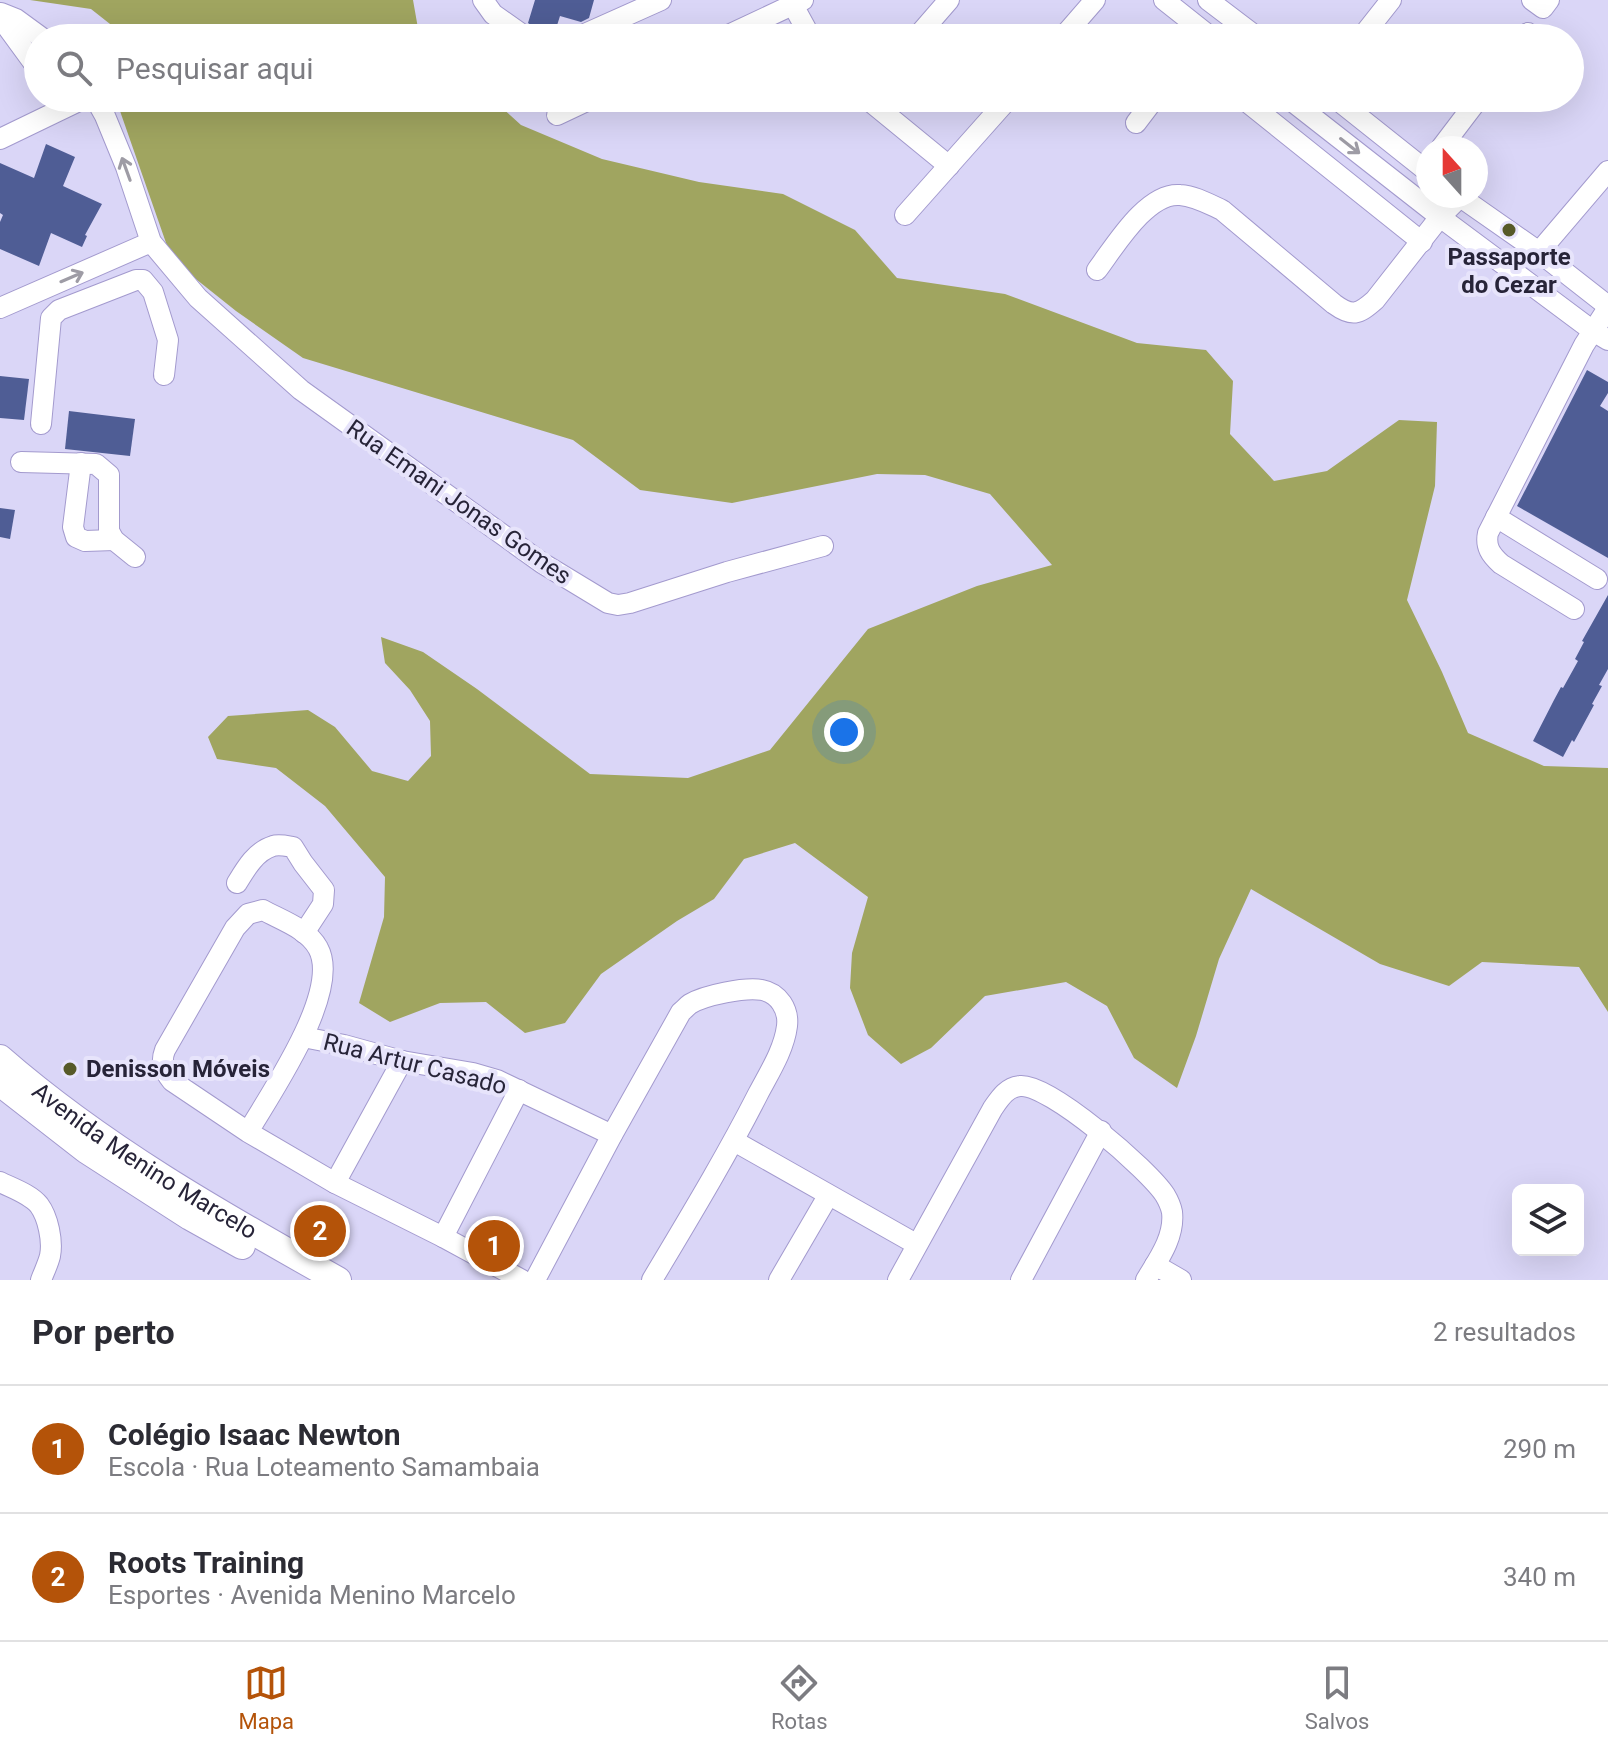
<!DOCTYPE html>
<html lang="pt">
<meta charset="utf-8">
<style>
:root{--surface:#fff;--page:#f2f2f3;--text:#2b2b33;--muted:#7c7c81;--line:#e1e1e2;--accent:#b45309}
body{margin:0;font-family:Roboto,sans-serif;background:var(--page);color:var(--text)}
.controls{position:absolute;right:24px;bottom:24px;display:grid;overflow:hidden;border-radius:12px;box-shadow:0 8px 32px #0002}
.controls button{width:72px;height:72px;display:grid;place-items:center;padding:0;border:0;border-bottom:2px solid var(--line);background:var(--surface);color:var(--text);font:40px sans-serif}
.compass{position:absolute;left:1416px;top:136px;width:72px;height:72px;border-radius:50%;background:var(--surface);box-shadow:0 8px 32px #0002;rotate:339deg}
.you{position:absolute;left:844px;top:732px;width:28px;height:28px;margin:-20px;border:6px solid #fff;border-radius:50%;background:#1a73e8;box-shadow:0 0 0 12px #1a73e833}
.badge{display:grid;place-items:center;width:52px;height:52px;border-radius:50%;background:var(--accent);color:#fff;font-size:26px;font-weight:700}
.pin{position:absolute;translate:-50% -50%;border:4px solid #fff;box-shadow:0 2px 8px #0006}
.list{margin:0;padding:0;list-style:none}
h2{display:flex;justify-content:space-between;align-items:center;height:104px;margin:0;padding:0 32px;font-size:34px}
h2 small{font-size:26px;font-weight:400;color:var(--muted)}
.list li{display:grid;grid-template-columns:52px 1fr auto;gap:24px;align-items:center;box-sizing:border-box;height:128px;padding:0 32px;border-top:2px solid var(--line)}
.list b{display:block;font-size:30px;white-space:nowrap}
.list p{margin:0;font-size:26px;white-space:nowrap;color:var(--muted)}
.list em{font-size:26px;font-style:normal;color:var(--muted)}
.icon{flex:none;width:44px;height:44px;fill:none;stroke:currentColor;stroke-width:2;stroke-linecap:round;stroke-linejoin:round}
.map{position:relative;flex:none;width:1608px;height:1280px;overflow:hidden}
.search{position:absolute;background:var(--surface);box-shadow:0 8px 32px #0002;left:24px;right:24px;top:24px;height:88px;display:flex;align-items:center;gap:20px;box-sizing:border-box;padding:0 28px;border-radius:44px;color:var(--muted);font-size:30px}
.sheet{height:360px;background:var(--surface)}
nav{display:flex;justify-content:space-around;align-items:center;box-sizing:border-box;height:112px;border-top:2px solid var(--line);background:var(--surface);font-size:22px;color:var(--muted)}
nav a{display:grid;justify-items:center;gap:4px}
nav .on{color:var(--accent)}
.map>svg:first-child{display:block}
.forest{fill:#a0a560}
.building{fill:#4f5d95}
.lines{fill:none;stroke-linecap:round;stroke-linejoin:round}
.minor-casing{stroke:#a39ace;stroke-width:22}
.major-casing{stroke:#a39ace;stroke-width:28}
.minor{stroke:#fff;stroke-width:20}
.major{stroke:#fff;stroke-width:26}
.oneway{stroke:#9e9ca5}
.poi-dot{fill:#575a28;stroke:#e7e4fb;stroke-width:3}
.labels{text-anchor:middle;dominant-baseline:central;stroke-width:8;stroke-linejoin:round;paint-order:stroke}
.poi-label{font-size:24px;font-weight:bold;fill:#272438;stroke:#e7e4fb}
.street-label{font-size:24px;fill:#272438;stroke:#e7e4fb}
</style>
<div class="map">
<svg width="1608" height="1280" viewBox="0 0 1608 1280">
<rect width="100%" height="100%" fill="#dad6f7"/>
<g class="forest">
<path d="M30 0H413L419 34 424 38H125L124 35 91 9Z"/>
<path d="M126 98H491L521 125 602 159 699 182 783 194 855 230 897 278 1005 294 1137 343 1206 350 1233 381 1230 434 1274 481 1327 471 1399 420 1437 422 1435 486 1407 600 1442 672 1468 733 1544 766 1608 768V1012L1579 967 1482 962 1449 986 1380 964 1251 889 1219 959 1196 1036 1177 1088 1134 1058 1107 1006 1066 982 985 996 931 1048 901 1064 868 1035 850 988 852 953 868 897 795 843 744 859 714 899 677 921 601 974 565 1023 525 1033 486 1002 440 1003 390 1022 359 1003 384 917 385 877 325 806 276 768 217 759 208 737 228 716 308 710 335 727 372 771 408 781 431 756 430 721 410 690 385 663 381 637 423 652 477 689 590 774 688 778 770 750 868 629 977 586 1052 565 990 494 925 475 877 474 732 503 640 490 573 440 303 358 236 311 172 260 120 111Z"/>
</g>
<g class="building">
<path d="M535 0H594L589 18 581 22 560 16 553 38 539 36 535 28 528 23Z"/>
<path d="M46 144 75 157 63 186 102 204 85 235 87 236 82 247 51 233 39 266 0 249V222L3 215 0 213V163L34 178Z"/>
<path d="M1587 370 1608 382V393L1600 406 1608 411V558L1517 506Z"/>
<path d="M0 376 29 379 24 420 0 418Z"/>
<path d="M69 411 135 419 130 456 65 449Z"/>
<path d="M0 508 15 510 10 539 0 537Z"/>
<path d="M1608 595V669L1599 685 1602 686 1592 704 1594 705 1574 742 1572 740 1563 757 1533 741 1554 700 1561 687 1563 688 1578 661 1575 659 1584 642 1582 641Z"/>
</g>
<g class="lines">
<g class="minor-casing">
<g id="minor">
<path d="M483 0 493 14 527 38"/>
<path d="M1164 0 1212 38"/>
<path d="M1208 0 1258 38"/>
<path d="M1532 0 1543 8 1549 0"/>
<path d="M793 5 811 38"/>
<path d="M1 13 16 19 42 38"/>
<path d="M0 17 38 69"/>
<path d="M576 38 661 0"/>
<path d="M722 38 803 0"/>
<path d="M916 38 949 0"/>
<path d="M1062 38 1095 0"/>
<path d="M1361 38 1391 0"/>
<path d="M1524 38 1528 33"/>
<path d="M95 98 105 116 126 167 151 242 198 298 301 390 542 563 608 603 618 605 630 603 727 572 823 546"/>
<path d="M866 98 949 166"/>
<path d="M1242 98 1422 242"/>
<path d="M1288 98 1440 217 1593 331 1608 340"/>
<path d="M1335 98 1428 172"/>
<path d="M557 115 593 98"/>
<path d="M1136 123 1155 98"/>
<path d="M0 139 85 98"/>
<path d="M1441 148 1479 98"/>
<path d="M1459 196 1539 252 1608 306"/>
<path d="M905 215 1009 98"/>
<path d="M1539 252 1608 171"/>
<path d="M1097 270C1115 246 1147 192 1180 195 1195 196 1209 204 1222 210L1334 304C1352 317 1358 315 1375 300L1440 217 1460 197"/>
<path d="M0 308 151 242"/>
<path d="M41 424 51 318 59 310 136 280H143L153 292 168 340 164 375"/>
<path d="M21 462 96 464 109 475V531L114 540 135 557"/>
<path d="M81 463 73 527 76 537 85 541 114 540"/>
<path d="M1496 517 1597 579"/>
<path d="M1574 609 1501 564C1491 555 1485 547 1488 533L1584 345 1608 308"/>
<path d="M237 883C246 868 256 851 273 846 279 844 287 846 293 847L303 863 324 890 323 904 304 933"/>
<path d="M303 1037 344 1045 402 1061 473 1073 497 1080 612 1135"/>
<path d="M248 1132C270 1094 342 991 318 948 308 929 281 920 263 910L248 914 235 928 165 1050C160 1063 164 1071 172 1081L248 1132 335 1183 443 1237 522 1280"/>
<path d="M734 1141 916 1244"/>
<path d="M0 1182C12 1188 30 1194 39 1205 48 1217 53 1241 50 1256 48 1264 44 1272 41 1280"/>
<path d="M335 1183 402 1061"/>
<path d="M443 1237 519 1090"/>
<path d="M1155 1265 1181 1280"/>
<path d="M535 1280 612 1135 681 1012C684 1010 687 1006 690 1004 705 995 745 987 762 990 779 993 789 1010 787 1026 784 1050 769 1073 758 1094 726 1157 689 1218 652 1280"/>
<path d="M779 1280 828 1196"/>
<path d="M898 1280 993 1108C1000 1098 1007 1087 1020 1086 1049 1083 1149 1170 1165 1195 1168 1200 1171 1207 1172 1212 1175 1237 1158 1260 1146 1280"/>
<path d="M1021 1280 1101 1131"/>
</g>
</g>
<g class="major-casing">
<g id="major">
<path id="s1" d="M0 1058C102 1147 220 1214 338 1280"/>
<path d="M0 1083 86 1150 190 1217 242 1246"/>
</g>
</g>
<use href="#minor" class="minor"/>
<use href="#major" class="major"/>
</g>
<defs><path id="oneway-shaft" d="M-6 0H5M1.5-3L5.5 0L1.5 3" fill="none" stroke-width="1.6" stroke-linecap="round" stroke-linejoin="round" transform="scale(2)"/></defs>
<g class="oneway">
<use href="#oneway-shaft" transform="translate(1350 146) rotate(38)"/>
<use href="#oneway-shaft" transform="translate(126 169) rotate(-110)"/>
<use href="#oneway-shaft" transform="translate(72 277) rotate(-23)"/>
</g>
<g class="poi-dot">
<circle cx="1509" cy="230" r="8"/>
<circle cx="70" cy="1069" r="8"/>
</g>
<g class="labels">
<g class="poi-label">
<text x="1509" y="257">Passaporte<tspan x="1509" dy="28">do Cezar</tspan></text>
<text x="86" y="1069" text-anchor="start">Denisson Móveis</text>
</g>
<g class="street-label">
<text transform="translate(459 502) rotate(35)">Rua Emani Jonas Gomes</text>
<text transform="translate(415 1064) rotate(14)">Rua Artur Casado</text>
<text stroke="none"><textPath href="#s1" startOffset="178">Avenida Menino Marcelo</textPath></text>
</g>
</g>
</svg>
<div class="controls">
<button><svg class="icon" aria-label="layers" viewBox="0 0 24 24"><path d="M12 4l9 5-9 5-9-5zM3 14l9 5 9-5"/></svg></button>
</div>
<svg class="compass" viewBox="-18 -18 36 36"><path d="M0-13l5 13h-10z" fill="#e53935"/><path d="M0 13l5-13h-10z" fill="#7c7c81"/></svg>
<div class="you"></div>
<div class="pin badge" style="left:494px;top:1246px">1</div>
<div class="pin badge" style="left:320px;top:1231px">2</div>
<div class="search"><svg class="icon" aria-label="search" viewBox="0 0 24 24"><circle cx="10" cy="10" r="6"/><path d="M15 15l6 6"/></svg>Pesquisar aqui</div>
</div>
<section class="sheet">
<h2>Por perto<small>2 resultados</small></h2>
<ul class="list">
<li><span class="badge">1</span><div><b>Colégio Isaac Newton</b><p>Escola · Rua Loteamento Samambaia</p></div><em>290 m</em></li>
<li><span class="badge">2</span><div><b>Roots Training</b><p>Esportes · Avenida Menino Marcelo</p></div><em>340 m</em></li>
</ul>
</section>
<nav>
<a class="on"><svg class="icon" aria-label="map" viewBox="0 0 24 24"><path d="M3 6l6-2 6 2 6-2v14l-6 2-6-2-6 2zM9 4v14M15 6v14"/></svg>Mapa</a>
<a><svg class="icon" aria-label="directions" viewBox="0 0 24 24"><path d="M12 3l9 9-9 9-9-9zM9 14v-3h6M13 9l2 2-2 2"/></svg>Rotas</a>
<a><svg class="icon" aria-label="saved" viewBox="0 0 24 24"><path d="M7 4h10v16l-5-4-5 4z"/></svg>Salvos</a>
</nav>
